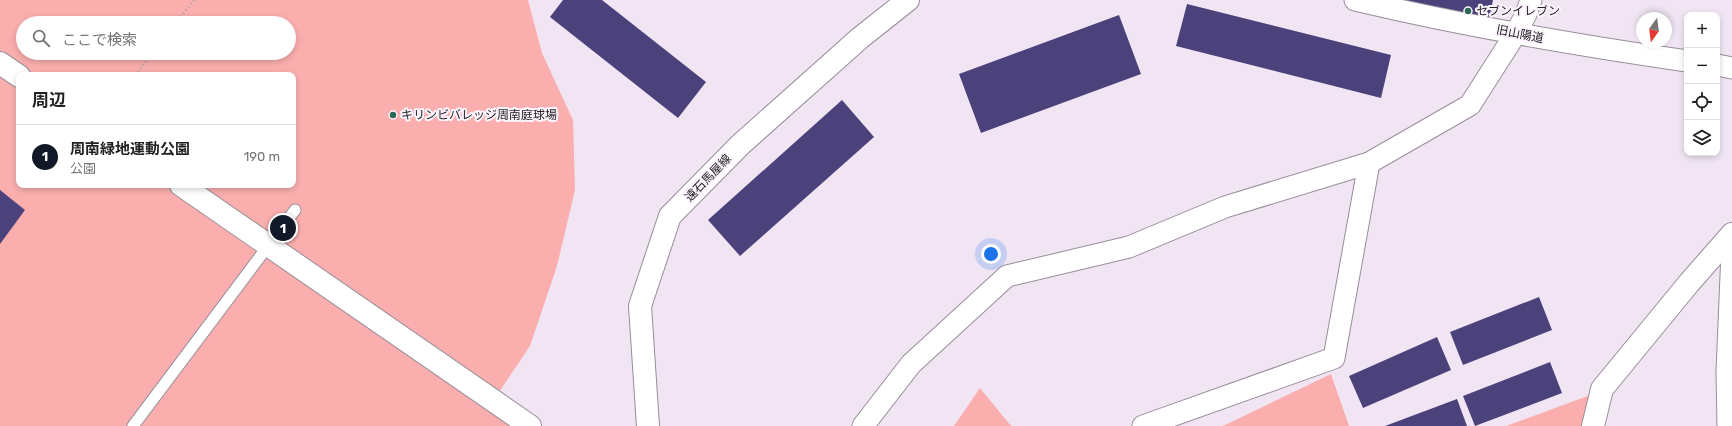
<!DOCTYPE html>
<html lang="ja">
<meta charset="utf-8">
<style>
:root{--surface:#fff;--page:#f2f2f2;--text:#222;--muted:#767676;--line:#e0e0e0;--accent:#111827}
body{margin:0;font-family:Rubik,"Noto Sans JP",sans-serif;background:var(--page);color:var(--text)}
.controls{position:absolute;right:12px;top:12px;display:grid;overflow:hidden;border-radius:8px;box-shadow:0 2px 6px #0003}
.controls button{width:36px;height:36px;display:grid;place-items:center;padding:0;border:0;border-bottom:1px solid var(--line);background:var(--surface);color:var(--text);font:20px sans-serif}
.compass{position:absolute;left:1636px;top:12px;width:36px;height:36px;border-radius:50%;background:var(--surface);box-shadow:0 2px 6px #0003;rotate:194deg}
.you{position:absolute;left:991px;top:254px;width:14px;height:14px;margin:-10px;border:3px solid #fff;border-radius:50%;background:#1a73e8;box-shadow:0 0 0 6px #1a73e833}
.badge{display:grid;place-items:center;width:26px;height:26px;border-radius:50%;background:var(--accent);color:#fff;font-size:13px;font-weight:700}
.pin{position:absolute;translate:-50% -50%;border:2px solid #fff;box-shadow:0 1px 4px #0006}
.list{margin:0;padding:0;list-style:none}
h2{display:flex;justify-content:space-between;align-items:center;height:52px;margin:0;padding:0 16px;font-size:17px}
h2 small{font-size:13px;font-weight:400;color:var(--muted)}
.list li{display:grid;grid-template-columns:26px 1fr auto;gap:12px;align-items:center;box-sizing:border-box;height:64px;padding:0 16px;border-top:1px solid var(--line)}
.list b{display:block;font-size:15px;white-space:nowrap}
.list p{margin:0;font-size:13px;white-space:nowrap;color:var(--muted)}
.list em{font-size:13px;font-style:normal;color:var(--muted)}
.icon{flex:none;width:22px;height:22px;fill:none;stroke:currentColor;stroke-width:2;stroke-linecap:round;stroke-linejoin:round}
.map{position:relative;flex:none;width:1732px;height:426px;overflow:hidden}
.search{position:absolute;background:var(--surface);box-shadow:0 2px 6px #0003;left:16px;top:16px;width:280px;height:44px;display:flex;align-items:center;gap:10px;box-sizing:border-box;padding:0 14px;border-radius:22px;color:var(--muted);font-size:15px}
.panel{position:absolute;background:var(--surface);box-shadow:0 2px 6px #0003;left:16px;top:72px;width:280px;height:116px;border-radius:8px}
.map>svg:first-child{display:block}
.green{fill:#faafae;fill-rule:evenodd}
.building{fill:#4b427c}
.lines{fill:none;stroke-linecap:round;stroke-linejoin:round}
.service-casing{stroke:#988d9a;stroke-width:13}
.minor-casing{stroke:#988d9a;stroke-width:23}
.tertiary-casing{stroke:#988d9a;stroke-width:24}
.path{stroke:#a9a0ab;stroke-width:2.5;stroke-dasharray:1 3;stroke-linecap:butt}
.service{stroke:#fff;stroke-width:11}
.minor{stroke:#fff;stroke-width:21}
.tertiary{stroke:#fff;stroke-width:22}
.poi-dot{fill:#2d6a55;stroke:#fbf4fd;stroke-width:1.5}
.labels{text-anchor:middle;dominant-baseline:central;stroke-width:4;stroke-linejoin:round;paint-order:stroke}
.poi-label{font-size:12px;fill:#272228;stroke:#fbf4fd;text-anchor:start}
.street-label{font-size:12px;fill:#272228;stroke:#fbf4fd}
</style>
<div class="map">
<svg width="1732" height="426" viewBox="0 0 1732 426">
<rect width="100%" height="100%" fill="#f1e5f4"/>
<g class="green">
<path d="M0 0H528L542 53 573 120 575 190 557 266 530 346 491 404 526 426H0ZM23 23H289V53H23ZM19 75H293V185H19Z"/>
<path d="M1331 374 1349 426H1223Z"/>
<path d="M980 388 1011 426H954Z"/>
<path d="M1593 394 1586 426H1506Z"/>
</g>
<g class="building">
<path d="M563 0H602L706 82 678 118 550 17Z"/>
<path d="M1403 0H1493L1489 19 1402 4Z"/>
<path d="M1187 4 1391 55 1381 98 1176 46Z"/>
<path d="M1119 15 1141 74 981 133 959 74Z"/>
<path d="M842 100 874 137 740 256 708 220Z"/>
<path d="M0 190 25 210 0 244Z"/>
<path d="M1539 297 1552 330 1463 365 1450 332Z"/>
<path d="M1437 337 1451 370 1363 408 1349 376Z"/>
<path d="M1550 362 1562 393 1475 426 1463 396Z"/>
<path d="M1457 399 1467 426H1385Z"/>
</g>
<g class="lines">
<g class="service-casing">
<path id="service" d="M133 426 295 210"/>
</g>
<g class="minor-casing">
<g id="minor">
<path d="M1355 0C1465 26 1575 45 1687 61"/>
<path d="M1717 65 1732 68"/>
<path d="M863 426 911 364 1007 276 1129 247 1225 207 1369 163 1470 105 1516 33 1526 14 1531 0"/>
<path d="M1143 426 1334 358 1369 163"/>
<path d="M1728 426 1727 371 1732 252"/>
</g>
</g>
<g class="tertiary-casing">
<g id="tertiary">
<path d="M0 63 19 76"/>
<path d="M181 185 530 426"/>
<path d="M648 426 640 306 670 216 740 145 860 38 908 0"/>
<path d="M1593 426 1602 389 1689 283 1732 234"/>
</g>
</g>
<g class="path">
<path d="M176 23 194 0"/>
<path d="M136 75 153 53"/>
</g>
<use href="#service" class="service"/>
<use href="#minor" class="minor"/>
<use href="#tertiary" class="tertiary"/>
</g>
<g class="poi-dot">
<circle cx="1468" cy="11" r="4"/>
<circle cx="393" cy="115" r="4"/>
</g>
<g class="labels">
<g class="poi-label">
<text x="1476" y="11">セブンイレブン</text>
<text x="401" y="115">キリンビバレッジ周南庭球場</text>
</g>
<g class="street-label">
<text transform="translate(1520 34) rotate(11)">旧山陽道</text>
<text transform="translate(708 178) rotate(-46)">遠石馬屋線</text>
</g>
</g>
</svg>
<div class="controls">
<button>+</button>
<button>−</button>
<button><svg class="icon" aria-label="locate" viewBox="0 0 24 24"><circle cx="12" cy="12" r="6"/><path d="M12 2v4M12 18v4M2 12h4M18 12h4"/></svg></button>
<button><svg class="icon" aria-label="layers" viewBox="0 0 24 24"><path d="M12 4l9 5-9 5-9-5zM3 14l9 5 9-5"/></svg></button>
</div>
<svg class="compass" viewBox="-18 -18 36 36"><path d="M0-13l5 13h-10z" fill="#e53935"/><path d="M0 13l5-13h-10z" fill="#767676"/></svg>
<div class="you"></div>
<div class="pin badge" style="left:283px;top:228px">1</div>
<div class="search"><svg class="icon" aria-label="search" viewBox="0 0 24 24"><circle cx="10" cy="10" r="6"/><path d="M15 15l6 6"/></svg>ここで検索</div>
<section class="panel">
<h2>周辺<small></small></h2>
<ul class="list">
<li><span class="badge">1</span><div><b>周南緑地運動公園</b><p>公園</p></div><em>190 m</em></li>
</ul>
</section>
</div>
